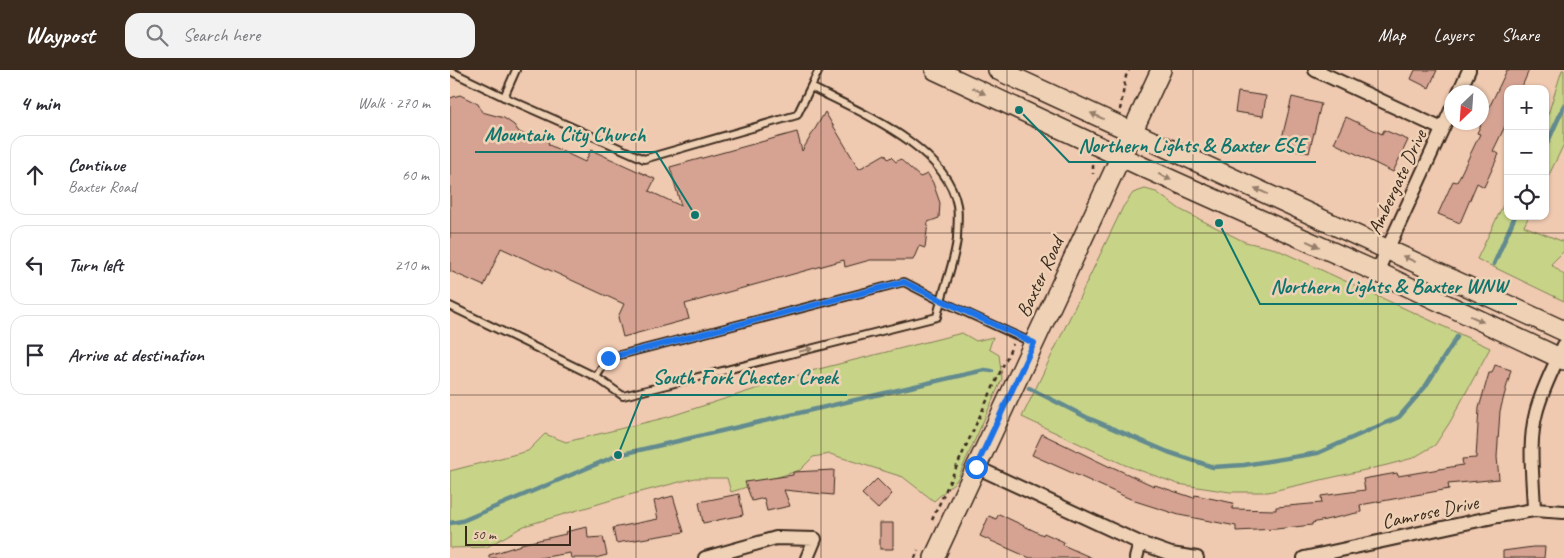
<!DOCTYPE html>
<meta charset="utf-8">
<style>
:root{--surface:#fff;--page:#f2f2f3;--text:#2b2b33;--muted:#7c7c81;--line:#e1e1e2;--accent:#3b2a1e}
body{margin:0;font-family:Caveat,sans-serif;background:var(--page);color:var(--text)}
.controls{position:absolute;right:15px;top:15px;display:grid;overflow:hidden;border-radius:10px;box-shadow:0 1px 4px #0004}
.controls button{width:45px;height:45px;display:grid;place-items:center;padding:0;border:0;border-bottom:1px solid var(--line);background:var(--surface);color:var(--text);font:25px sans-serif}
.compass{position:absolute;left:994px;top:15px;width:45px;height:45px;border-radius:50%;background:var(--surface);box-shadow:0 1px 4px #0004;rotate:205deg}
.scale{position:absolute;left:15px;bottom:12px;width:106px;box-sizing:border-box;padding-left:5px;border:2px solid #3b2a1e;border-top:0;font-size:14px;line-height:18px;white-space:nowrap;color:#3b2a1e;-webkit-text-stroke:4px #efd1b5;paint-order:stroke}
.stop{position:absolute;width:15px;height:15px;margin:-11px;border:4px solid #1a73e8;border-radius:50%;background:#fff}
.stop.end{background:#1a73e8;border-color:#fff;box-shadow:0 1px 5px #0008}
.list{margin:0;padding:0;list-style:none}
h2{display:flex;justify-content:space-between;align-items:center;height:65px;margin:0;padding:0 20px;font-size:21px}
h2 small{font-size:16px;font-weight:400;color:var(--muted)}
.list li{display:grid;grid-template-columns:32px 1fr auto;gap:15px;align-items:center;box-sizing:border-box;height:80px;margin:0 10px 10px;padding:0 10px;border:1px solid var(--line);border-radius:15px}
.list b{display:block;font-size:19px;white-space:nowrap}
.list p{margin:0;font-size:16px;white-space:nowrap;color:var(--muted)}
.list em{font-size:16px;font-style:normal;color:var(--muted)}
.icon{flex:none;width:28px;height:28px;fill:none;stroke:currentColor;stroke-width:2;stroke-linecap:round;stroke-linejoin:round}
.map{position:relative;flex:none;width:1114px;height:488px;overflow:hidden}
header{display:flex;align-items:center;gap:30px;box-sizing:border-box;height:70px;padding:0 25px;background:var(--accent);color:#fff}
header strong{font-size:24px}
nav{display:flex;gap:28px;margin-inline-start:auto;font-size:18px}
.search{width:350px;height:45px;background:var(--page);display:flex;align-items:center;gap:12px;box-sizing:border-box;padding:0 18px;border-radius:15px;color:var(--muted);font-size:19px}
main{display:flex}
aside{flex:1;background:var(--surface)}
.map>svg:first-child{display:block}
.green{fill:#c7d488;stroke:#817f53}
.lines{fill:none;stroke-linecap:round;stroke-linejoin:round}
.stream{stroke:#638b8f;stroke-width:4.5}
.building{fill:#d6a393;stroke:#3b2a1e}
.lane-casing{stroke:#3b2a1e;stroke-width:10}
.street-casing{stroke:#3b2a1e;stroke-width:16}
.secondary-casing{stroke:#3b2a1e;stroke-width:22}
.path{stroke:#3b2a1e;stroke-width:2.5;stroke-dasharray:4 4;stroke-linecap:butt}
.lane{stroke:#efd1b5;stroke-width:6}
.street{stroke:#efd1b5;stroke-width:12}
.secondary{stroke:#efd1b5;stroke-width:19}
.oneway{fill:#957e6a}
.route{stroke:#1a73e8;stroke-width:6}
.grid{fill:none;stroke:#3b2a1e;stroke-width:1;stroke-opacity:0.55}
.labels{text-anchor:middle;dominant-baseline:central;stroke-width:5;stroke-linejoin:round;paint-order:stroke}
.street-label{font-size:20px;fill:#3b2a1e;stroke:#efd1b5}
.leader{fill:none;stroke:#0f766e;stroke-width:2}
.callout-dot{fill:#0f766e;stroke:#efd1b5;stroke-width:2}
.callout-label{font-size:21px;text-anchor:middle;font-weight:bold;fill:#0f766e;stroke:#efd1b5;stroke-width:5;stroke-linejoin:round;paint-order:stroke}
</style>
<header>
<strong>Waypost</strong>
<div class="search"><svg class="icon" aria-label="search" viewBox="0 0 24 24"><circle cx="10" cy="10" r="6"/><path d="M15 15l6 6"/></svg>Search here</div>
<nav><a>Map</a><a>Layers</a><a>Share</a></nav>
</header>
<main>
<aside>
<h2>4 min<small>Walk · 270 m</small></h2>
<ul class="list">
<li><svg class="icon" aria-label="ahead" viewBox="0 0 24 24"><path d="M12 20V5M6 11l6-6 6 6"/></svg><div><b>Continue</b><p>Baxter Road</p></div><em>60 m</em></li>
<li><svg class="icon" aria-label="left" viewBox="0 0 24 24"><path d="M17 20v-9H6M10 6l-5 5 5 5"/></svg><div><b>Turn left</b></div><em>210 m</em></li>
<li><svg class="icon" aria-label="arrive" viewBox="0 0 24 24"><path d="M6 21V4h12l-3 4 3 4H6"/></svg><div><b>Arrive at destination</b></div></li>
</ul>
</aside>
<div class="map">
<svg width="1114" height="488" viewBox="0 0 1114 488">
<rect width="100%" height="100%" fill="#efc9b0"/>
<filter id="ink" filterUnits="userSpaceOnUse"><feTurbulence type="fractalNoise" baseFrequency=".02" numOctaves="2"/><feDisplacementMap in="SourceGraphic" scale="10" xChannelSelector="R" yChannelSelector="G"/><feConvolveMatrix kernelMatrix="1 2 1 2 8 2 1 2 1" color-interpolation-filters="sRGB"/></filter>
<g filter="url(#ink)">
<g class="green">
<path d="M1112 0H1114V74L1095 113V54Z"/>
<path d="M695 119 706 122 731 140 795 172 826 179 1040 278 1000 352 985 375 963 388 937 395 818 422H780L728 414 675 395 572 347 673 137 683 123Z"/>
<path d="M1058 125V146H1079L1074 156 1114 172V181L1101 194 1114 205V231L1027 189Z"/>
<path d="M512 263 526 271 543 267 539 279 549 285 552 309 507 410 484 431 453 407 380 384 363 387 350 400 281 422 277 408H245L175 426 74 456 37 477 0 478V401L78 381 95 364 116 372 218 347 365 300Z"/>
</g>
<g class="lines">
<g class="stream">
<path d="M1095 78 1114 36"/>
<path d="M1044 194 1065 146"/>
<path d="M579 318 636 347 718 382 763 397 794 395 868 383 949 347 975 317 1007 267"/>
<path d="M0 453 12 451 168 385 508 306 535 300 542 301"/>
</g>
</g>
<g class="building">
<path d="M965 0H987L979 18 961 9Z"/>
<path d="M1057 0H1079L1071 19H1058V50L1043 81 1049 84 1034 117 1027 113 1010 153 988 144 1003 111 1007 112 1030 64 1027 63Z"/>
<path d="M788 22 816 26 813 46 785 42Z"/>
<path d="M10 25 28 34 32 42 54 48 64 55 69 62 82 68 89 65 97 68 99 75 135 92 141 80 205 109 199 121 231 136 220 97 347 62 352 81 375 42 409 99 435 84 438 89 441 87 446 92 450 89 470 107 478 104 483 113 490 133 489 148 478 152 475 178 469 176 463 190H420L395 197 394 190 235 234 239 249 173 267 168 247 174 234 51 178 34 216 0 201V28Z"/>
<path d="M842 27 871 34 859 83 830 76Z"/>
<path d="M896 47 932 64 934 60 958 70 943 102 884 73Z"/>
<path d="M1045 295 1061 300 1050 341 1047 387 1049 409 998 414 999 419 910 435 911 442 862 453V455L826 459 786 461V456L729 445 685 431 582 385 592 364 660 397V396L704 416 705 415 744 428 745 425 783 433 782 439 826 440V437L872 433 871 426 915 420 913 409 947 403 948 406 1013 395 1012 389 1026 388 1029 338 1039 303H1042Z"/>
<path d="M384 400 383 425 334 420 340 436 317 441 314 428 302 431 295 412 343 405V402Z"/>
<path d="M427 409 442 424 428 439 412 424Z"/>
<path d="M289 424 293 445 253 453 249 432Z"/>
<path d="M223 426 234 462 166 473 163 458 208 449 204 431Z"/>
<path d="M549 444 593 465 594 463 614 472 613 475 642 488H580L530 466 539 446 546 449Z"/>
<rect x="430" y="453" width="13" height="26"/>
<path d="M137 457 138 468 153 467 157 485 145 488H121L120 483 89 488H39V485L71 475V474L116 464 115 462Z"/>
<path d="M1083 477H1095L1094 488H1053V481Z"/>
</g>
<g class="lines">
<g class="lane-casing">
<g id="lane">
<path d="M0 1 54 27 194 89 347 45 369 0"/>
<path d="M54 27 66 0"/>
<path d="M0 236 146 307 173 326 487 247C492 221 504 196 507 169 507 159 509 145 507 135 496 76 409 42 361 17"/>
<path d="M146 307 158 288 454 212 491 231 583 273"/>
</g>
</g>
<g class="street-casing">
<g id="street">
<path d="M865 0 992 59"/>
<path d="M1009 22 1019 0"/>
<path d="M927 202 1002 38"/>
<path d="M526 397 690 473 721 484 747 488"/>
<path d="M1084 440C1083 408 1078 374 1086 343 1092 319 1104 297 1114 275"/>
<path d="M255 488 326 468 365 469 357 488"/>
<path d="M686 488 690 473"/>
<path d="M854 488 1048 446 1084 440 1114 442"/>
</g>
</g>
<g class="secondary-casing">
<g id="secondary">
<path d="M485 0 695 98 927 202 1114 290"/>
<path d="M548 0 1114 261"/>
<path d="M484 488 711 0"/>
</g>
</g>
<g class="path">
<path d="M670 40 676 6 679 0"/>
<path d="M643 95V104"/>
<path d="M482 450 563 274"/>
<path d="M465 488 468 480"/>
</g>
<use href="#lane" class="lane"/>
<use href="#street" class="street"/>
<use href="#secondary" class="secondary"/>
</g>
<defs><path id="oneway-solid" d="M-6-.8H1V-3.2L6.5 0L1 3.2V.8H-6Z" transform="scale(1.25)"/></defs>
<g class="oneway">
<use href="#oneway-solid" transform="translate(529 21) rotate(26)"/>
<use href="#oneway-solid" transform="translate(647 46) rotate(-155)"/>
<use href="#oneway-solid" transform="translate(715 107) rotate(24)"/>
<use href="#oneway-solid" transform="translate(811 121) rotate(-155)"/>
<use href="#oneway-solid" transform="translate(863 174) rotate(24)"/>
<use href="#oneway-solid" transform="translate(959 189) rotate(-155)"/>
<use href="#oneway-solid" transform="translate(1027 249) rotate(25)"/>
<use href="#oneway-solid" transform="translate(356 280) rotate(-14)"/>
</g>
</g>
<g class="lines" filter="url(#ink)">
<path class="route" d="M158 288 454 212 491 230 584 273 526 397"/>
</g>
<path class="grid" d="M186 0V488M371 0V488M557 0V488M743 0V488M928 0V488M0 163H1114M0 325H1114"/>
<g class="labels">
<g class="street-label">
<text transform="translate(947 112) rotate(-65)">Ambergate Drive</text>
<text transform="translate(590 207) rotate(-65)">Baxter Road</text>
<text transform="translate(980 442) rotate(-12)">Camrose Drive</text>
</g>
</g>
<path class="leader" d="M245 145L206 82H25M569 40L619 92H866M769 153L810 234H1067M168 385L192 325H397"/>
<g class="callout-dot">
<circle cx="245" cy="145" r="5"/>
<circle cx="569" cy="40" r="5"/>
<circle cx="769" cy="153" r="5"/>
<circle cx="168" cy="385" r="5"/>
</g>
<g class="callout-label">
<text x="115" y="71">Mountain City Church</text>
<text x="742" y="82">Northern Lights &amp; Baxter ESE</text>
<text x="939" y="223">Northern Lights &amp; Baxter WNW</text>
<text x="295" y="314">South Fork Chester Creek</text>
</g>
</svg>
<div class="controls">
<button>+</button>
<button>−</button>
<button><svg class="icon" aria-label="locate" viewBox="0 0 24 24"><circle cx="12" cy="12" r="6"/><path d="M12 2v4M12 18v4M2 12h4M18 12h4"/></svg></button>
</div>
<svg class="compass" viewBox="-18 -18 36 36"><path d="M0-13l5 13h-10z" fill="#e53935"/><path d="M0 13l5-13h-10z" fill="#7c7c81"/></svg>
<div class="scale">50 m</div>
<div class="stop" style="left:526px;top:397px"></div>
<div class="stop end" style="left:158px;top:288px"></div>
</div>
</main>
